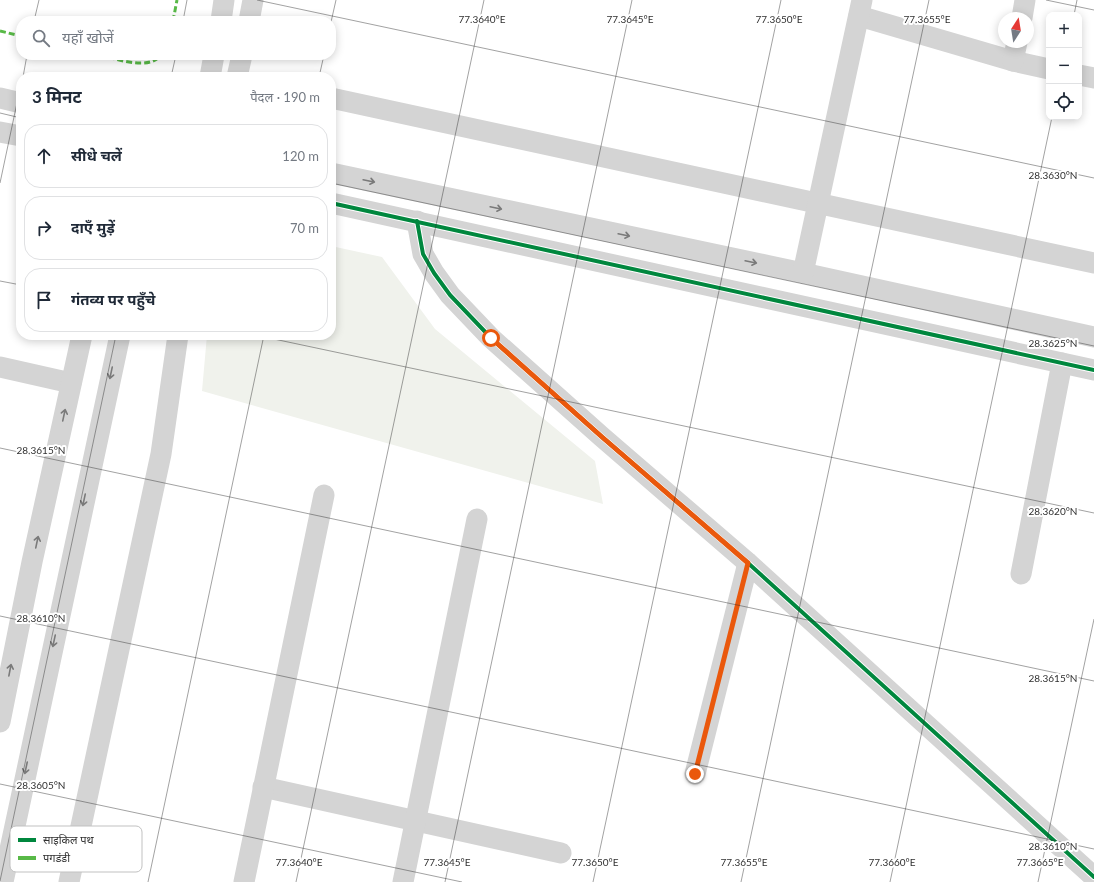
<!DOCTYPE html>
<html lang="hi">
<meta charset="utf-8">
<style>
:root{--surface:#fff;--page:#f6f6f7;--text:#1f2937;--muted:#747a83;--line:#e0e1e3}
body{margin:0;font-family:Lato,"Noto Sans Devanagari",sans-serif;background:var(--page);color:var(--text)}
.controls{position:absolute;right:12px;top:12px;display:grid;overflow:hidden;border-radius:8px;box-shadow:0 2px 10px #0003}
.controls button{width:36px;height:36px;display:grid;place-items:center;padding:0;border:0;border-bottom:1px solid var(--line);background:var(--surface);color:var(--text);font:20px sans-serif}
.compass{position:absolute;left:998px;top:12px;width:36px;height:36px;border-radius:50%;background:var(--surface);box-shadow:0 2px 10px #0003;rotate:12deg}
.stop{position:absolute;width:12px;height:12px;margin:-9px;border:3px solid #ea580c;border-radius:50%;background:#fff}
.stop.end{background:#ea580c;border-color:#fff;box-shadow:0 1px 4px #0008}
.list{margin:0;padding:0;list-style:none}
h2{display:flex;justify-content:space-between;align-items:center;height:52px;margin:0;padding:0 16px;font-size:17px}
h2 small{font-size:13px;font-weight:400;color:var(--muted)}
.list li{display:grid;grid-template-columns:26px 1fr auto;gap:12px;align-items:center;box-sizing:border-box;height:64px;margin:0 8px 8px;padding:0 8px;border:1px solid var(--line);border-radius:16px}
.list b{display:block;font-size:15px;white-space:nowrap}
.list em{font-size:13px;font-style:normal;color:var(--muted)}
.icon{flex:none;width:22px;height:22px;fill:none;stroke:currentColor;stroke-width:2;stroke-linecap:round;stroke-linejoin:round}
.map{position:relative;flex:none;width:1094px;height:882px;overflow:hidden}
.search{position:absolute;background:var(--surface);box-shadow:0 2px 10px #0003;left:16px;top:16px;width:320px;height:44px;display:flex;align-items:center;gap:10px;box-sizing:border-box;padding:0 14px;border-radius:16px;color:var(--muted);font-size:15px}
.panel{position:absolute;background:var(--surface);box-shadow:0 2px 10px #0003;left:16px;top:72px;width:320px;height:268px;border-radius:16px}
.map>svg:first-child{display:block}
.green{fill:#f0f2ec}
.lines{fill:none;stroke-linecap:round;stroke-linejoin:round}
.minor{stroke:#d4d4d4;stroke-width:21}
.quiet{stroke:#58b947;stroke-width:3;stroke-dasharray:6 3;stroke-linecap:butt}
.cycleway-casing{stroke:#fff;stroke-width:6}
.cycleway{stroke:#00873e;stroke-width:4}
.oneway{stroke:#7a7a7a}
.route{stroke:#ea580c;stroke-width:5}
.ticks{fill:none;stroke:#303030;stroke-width:1;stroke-opacity:0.45}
.key{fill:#fff;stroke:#c1c1c1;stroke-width:1}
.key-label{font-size:11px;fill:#303030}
.ticks-label{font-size:10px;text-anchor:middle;fill:#303030;stroke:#fff;stroke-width:4;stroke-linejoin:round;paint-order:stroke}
</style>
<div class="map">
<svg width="1094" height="882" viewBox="0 0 1094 882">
<rect width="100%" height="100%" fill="#fff"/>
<path class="green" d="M331 246 382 257 435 329 595 461 603 504 202 391 207 335H331Z"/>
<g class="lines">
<g class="minor">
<path d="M859 16 1013 61 1049 69"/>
<path d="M1022 18 1025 0"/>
<path d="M221 21 224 0"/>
<path d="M249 21 253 0"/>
<path d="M1013 61 1017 42"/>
<path d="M1079 75 1094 78"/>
<path d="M210 77 214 55"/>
<path d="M237 77 242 55"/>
<path d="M0 98 21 103"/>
<path d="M331 98 1094 263"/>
<path d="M0 132 21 136"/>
<path d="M331 173 803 273 1094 337"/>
<path d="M331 203 1094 370"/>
<path d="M417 221 423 254 434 273 450 295 491 338 602 437 748 563 1094 877"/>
<path d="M803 273 862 0"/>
<path d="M0 367 71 383"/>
<path d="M1021 574 1062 363"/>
<path d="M0 722 32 562 82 335"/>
<path d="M695 774 748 563"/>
<path d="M263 787 561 853"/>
<path d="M3 882 120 335"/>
<path d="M69 882 161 454 178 335"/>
<path d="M244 882 324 495"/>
<path d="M403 882 477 519"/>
</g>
<g class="quiet">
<path d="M173 21 177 0"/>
<path d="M0 31 21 36"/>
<path d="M100 55C116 59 149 71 161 55"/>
</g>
<g class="cycleway-casing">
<g id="cycleway">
<path d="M331 203 1094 370"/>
<path d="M417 221 423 254 434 273 450 295 491 338 602 437 748 563 1094 877"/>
</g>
</g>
<use href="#cycleway" class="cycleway"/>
</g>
<defs><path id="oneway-shaft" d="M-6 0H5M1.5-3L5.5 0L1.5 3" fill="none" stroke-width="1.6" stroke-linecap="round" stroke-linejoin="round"/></defs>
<g class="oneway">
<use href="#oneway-shaft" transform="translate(369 181) rotate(12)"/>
<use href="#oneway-shaft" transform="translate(496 208) rotate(12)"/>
<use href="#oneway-shaft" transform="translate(624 235) rotate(12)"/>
<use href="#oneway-shaft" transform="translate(751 262) rotate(12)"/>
<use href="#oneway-shaft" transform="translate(111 373) rotate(102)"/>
<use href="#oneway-shaft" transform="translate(64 415) rotate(-78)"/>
<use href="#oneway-shaft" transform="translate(84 500) rotate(102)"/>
<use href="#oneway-shaft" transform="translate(37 542) rotate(-78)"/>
<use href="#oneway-shaft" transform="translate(54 641) rotate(102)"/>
<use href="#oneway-shaft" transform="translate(10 670) rotate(-79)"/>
<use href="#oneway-shaft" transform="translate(26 768) rotate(102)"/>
</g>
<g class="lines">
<path class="route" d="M491 338 602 437 748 563 695 774"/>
</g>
<path class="ticks" d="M257 0 1094 178M1046 0 1094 10M1074 15 1077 0M34 21 39 0M183 21 187 0M331 22 336 0M23 77 27 55M171 77 176 55M319 77 324 55M0 113 21 118M0 183 21 84M331 183 1094 346M0 281 21 285M255 335 1094 513M0 448 1094 681M0 616 1094 849M0 784 462 882M0 881 116 335M148 882 264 335M296 882 484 0M445 882 632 0M593 882 781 0M741 882 929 0M890 882 1052 117M1038 882 1094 619"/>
<rect x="10" y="826" width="132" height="46" rx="6" class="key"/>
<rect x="18" y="838" width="18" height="4" fill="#00873e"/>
<rect x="18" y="856" width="18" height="4" fill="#58b947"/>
<g class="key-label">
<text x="43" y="844">साइकिल पथ</text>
<text x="43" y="862">पगडंडी</text>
</g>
<g class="ticks-label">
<text x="482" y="23">77.3640°E</text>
<text x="630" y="23">77.3645°E</text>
<text x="779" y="23">77.3650°E</text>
<text x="927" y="23">77.3655°E</text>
<text x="1053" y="179">28.3630°N</text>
<text x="1053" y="347">28.3625°N</text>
<text x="41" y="454">28.3615°N</text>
<text x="1053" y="515">28.3620°N</text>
<text x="41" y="622">28.3610°N</text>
<text x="1053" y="682">28.3615°N</text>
<text x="41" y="789">28.3605°N</text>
<text x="1053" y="850">28.3610°N</text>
<text x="299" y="866">77.3640°E</text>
<text x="447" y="866">77.3645°E</text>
<text x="595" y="866">77.3650°E</text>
<text x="744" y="866">77.3655°E</text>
<text x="892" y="866">77.3660°E</text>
<text x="1040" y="866">77.3665°E</text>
</g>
</svg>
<div class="controls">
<button>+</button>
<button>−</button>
<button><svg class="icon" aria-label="locate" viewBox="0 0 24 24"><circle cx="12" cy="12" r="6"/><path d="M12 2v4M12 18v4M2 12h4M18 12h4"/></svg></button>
</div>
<svg class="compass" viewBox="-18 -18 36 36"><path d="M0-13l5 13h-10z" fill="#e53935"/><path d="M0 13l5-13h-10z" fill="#747a83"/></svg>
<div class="stop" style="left:491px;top:338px"></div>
<div class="stop end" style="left:695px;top:774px"></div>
<div class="search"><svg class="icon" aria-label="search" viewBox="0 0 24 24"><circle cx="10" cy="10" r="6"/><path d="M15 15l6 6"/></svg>यहाँ खोजें</div>
<section class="panel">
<h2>3 मिनट<small>पैदल · 190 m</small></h2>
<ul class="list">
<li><svg class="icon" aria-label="ahead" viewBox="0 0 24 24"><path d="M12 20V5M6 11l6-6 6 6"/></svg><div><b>सीधे चलें</b></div><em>120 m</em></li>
<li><svg class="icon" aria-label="right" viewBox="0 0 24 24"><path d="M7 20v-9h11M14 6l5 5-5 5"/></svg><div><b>दाएँ मुड़ें</b></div><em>70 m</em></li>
<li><svg class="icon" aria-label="arrive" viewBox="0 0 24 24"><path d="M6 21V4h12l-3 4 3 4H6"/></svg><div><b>गंतव्य पर पहुँचे</b></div></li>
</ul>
</section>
</div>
